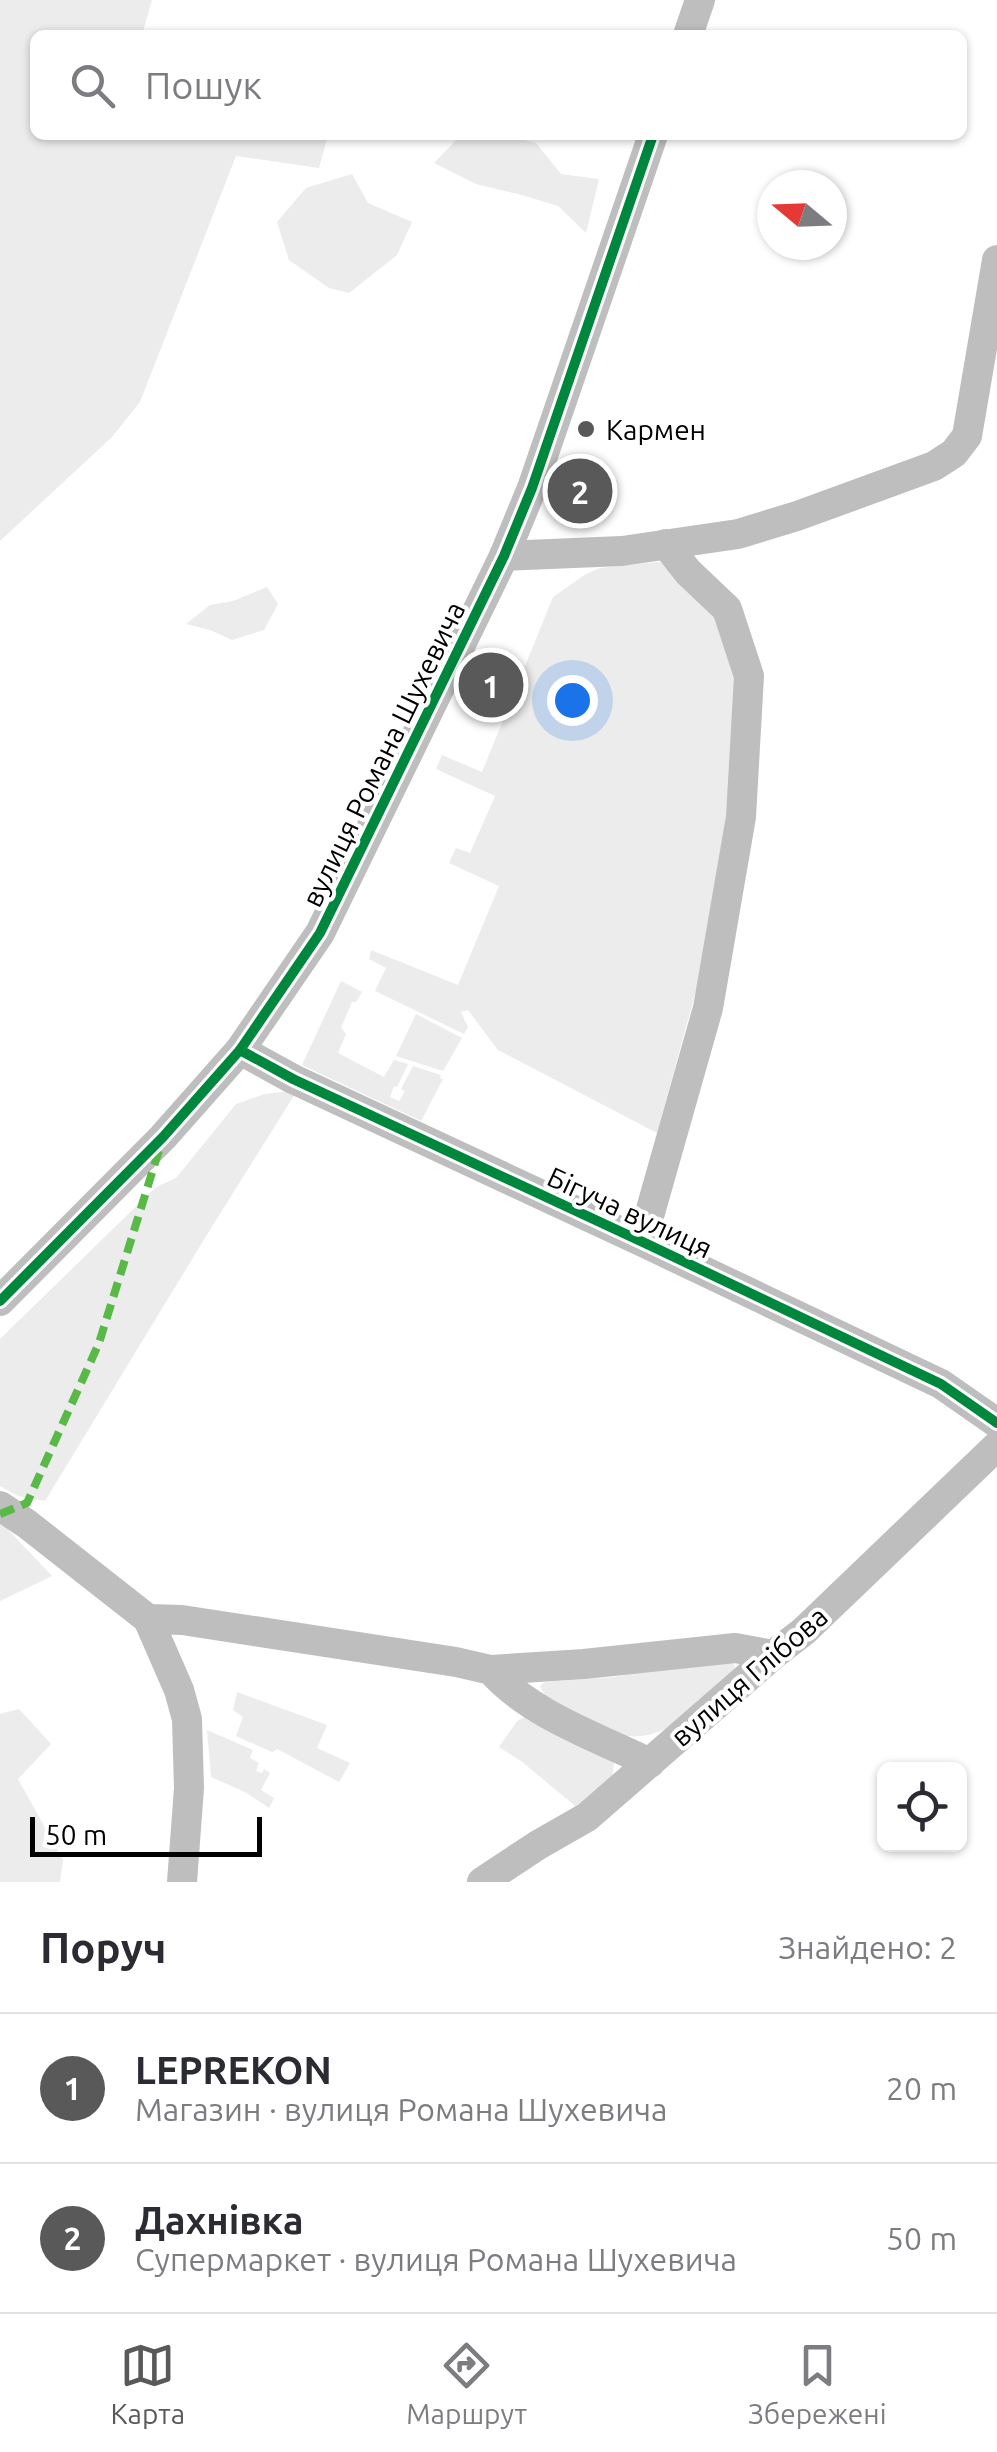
<!DOCTYPE html>
<html lang="uk">
<meta charset="utf-8">
<style>
:root{--surface:#fff;--page:#f7f7f7;--text:#2b2b33;--muted:#7c7c81;--line:#e1e1e2;--accent:#595959}
body{margin:0;font-family:Ubuntu,sans-serif;background:var(--page);color:var(--text)}
.controls{position:absolute;right:30px;bottom:30px;display:grid;overflow:hidden;border-radius:15px;box-shadow:0 2px 8px #0004}
.controls button{width:90px;height:90px;display:grid;place-items:center;padding:0;border:0;border-bottom:2px solid var(--line);background:var(--surface);color:var(--text);font:50px sans-serif}
.compass{position:absolute;left:757px;top:170px;width:90px;height:90px;border-radius:50%;background:var(--surface);box-shadow:0 2px 8px #0004;rotate:289deg}
.scale{position:absolute;left:30px;bottom:25px;width:232px;box-sizing:border-box;padding-left:10px;border:5px solid #000;border-top:0;font-size:28px;line-height:35px;white-space:nowrap;color:#000;-webkit-text-stroke:8px #fff;paint-order:stroke}
.you{position:absolute;left:572px;top:700px;width:35px;height:35px;margin:-25px;border:8px solid #fff;border-radius:50%;background:#1a73e8;box-shadow:0 0 0 15px #1a73e833}
.badge{display:grid;place-items:center;width:65px;height:65px;border-radius:50%;background:var(--accent);color:#fff;font-size:32px;font-weight:700}
.pin{position:absolute;translate:-50% -50%;border:5px solid #fff;box-shadow:0 2px 10px #0006}
.list{margin:0;padding:0;list-style:none}
h2{display:flex;justify-content:space-between;align-items:center;height:130px;margin:0;padding:0 40px;font-size:42px}
h2 small{font-size:32px;font-weight:400;color:var(--muted)}
.list li{display:grid;grid-template-columns:65px 1fr auto;gap:30px;align-items:center;box-sizing:border-box;height:150px;padding:0 40px;border-top:2px solid var(--line)}
.list b{display:block;font-size:38px;white-space:nowrap}
.list p{margin:0;font-size:32px;white-space:nowrap;color:var(--muted)}
.list em{font-size:32px;font-style:normal;color:var(--muted)}
.icon{flex:none;width:55px;height:55px;fill:none;stroke:currentColor;stroke-width:2;stroke-linecap:round;stroke-linejoin:round}
.map{position:relative;flex:none;width:997px;height:1882px;overflow:hidden}
.search{position:absolute;background:var(--surface);box-shadow:0 2px 8px #0004;left:30px;right:30px;top:30px;height:110px;display:flex;align-items:center;gap:25px;box-sizing:border-box;padding:0 35px;border-radius:15px;color:var(--muted);font-size:38px}
.sheet{height:430px;background:var(--surface)}
nav{display:flex;justify-content:space-around;align-items:center;box-sizing:border-box;height:140px;border-top:2px solid var(--line);background:var(--surface);font-size:28px;color:var(--muted)}
nav a{display:grid;justify-items:center;gap:5px}
nav .on{color:var(--accent)}
.map>svg:first-child{display:block}
.green{fill:#ececec}
.lines{fill:none;stroke-linecap:round;stroke-linejoin:round}
.street{stroke:#bebebe;stroke-width:30}
.quiet{stroke:#58b947;stroke-width:8;stroke-dasharray:15 8;stroke-linecap:butt}
.cycleway-casing{stroke:#fff;stroke-width:16}
.cycleway{stroke:#00873e;stroke-width:10}
.poi-dot{fill:#595959;stroke:#fff;stroke-width:4}
.labels{text-anchor:middle;dominant-baseline:central;stroke-width:8;stroke-linejoin:round;paint-order:stroke}
.poi-label{font-size:28px;fill:#000;stroke:#fff;text-anchor:start}
.street-label{font-size:28px;fill:#000;stroke:#fff}
</style>
<div class="map">
<svg width="997" height="1882" viewBox="0 0 997 1882">
<rect width="100%" height="100%" fill="#fff"/>
<g class="green">
<path d="M0 0H152L142 35H35V135H328L319 168 236 156 140 402 112 437 0 541Z"/>
<path d="M461 135H504L536 143 561 174 599 179 586 233 558 206 522 195 476 184 434 163Z"/>
<path d="M352 174 368 203 412 222 397 255 349 293 329 288 289 260 277 222 306 188Z"/>
<path d="M667 561 729 634 740 728 703 965 657 1133 498 1050 468 1010 461 1012 468 1027 464 1034 375 991 386 968 369 959 371 950 458 985 499 886 449 863 456 848 470 853 495 796 436 769 442 755 482 772 553 597 586 574 600 568Z"/>
<path d="M267 587 278 604 264 630 232 640 210 630 186 624 210 605 233 601Z"/>
<path d="M341 981 362 992 356 1002H352L341 1028 346 1034 338 1053 384 1077 394 1060 408 1064 397 1087 394 1086 390 1097 399 1101 405 1091 401 1089 413 1066 441 1075 440 1078 443 1079 421 1121 302 1065Z"/>
<path d="M416 1014 462 1038 443 1071 396 1056Z"/>
<path d="M290 1091 295 1094 208 1233 45 1501 18 1496 0 1486V1339L156 1187 176 1178 236 1104 265 1094Z"/>
<path d="M0 1521 52 1576 0 1601Z"/>
<path d="M697 1660H731L736 1669C705 1698 674 1741 626 1736 612 1734 596 1724 583 1718 568 1712 545 1701 540 1686L545 1682 614 1677Z"/>
<path d="M237 1692 327 1725 317 1748 350 1763 339 1782 277 1749 272 1752 236 1736 243 1717 233 1710Z"/>
<path d="M19 1709 51 1744 18 1779 63 1860 60 1882H0V1714Z"/>
<path d="M530 1714 605 1752 614 1763 612 1780 579 1809 521 1761 499 1747 517 1721Z"/>
<path d="M207 1730 253 1750 250 1758 259 1763 256 1771 262 1773 264 1769 270 1773 261 1790 274 1798 269 1808 245 1792 211 1777Z"/>
</g>
<g class="lines">
<g class="street">
<path d="M688 35 700 0"/>
<path d="M504 556 622 551 738 534 797 516 934 466 954 453 967 436 997 260"/>
<path d="M240 1050 293 1079 647 1244 941 1384 997 1423"/>
<path d="M642 1241 708 1008 741 817 749 676 727 609 688 572 666 544"/>
<path d="M0 1301 163 1137 240 1050 320 933 504 556 532 488 653 135"/>
<path d="M0 1506 27 1524 148 1619 179 1690 187 1719 189 1788 182 1882"/>
<path d="M148 1619 182 1620 456 1662 491 1670 584 1664 735 1648 773 1655"/>
<path d="M491 1670C529 1714 599 1738 650 1763"/>
<path d="M482 1882 538 1845 587 1817 773 1655 804 1631 997 1446"/>
</g>
<path class="quiet" d="M0 1514 27 1503 99 1343 160 1147"/>
<g class="cycleway-casing">
<g id="cycleway">
<path d="M240 1050 293 1079 647 1244 941 1384 997 1423"/>
<path d="M0 1301 163 1137 240 1050 320 933 504 556 532 488 653 135"/>
</g>
</g>
<use href="#cycleway" class="cycleway"/>
</g>
<circle class="poi-dot" cx="586" cy="429" r="10"/>
<g class="labels">
<g class="poi-label">
<text x="606" y="429">Кармен</text>
</g>
<g class="street-label">
<text transform="translate(383 754) rotate(-64)">вулиця Романа Шухевича</text>
<text transform="translate(630 1212) rotate(25)">Бігуча вулиця</text>
<text transform="translate(749 1676) rotate(-41)">вулиця Глібова</text>
</g>
</g>
</svg>
<div class="controls">
<button><svg class="icon" aria-label="locate" viewBox="0 0 24 24"><circle cx="12" cy="12" r="6"/><path d="M12 2v4M12 18v4M2 12h4M18 12h4"/></svg></button>
</div>
<svg class="compass" viewBox="-18 -18 36 36"><path d="M0-13l5 13h-10z" fill="#e53935"/><path d="M0 13l5-13h-10z" fill="#7c7c81"/></svg>
<div class="scale">50 m</div>
<div class="you"></div>
<div class="pin badge" style="left:491px;top:685px">1</div>
<div class="pin badge" style="left:580px;top:491px">2</div>
<div class="search"><svg class="icon" aria-label="search" viewBox="0 0 24 24"><circle cx="10" cy="10" r="6"/><path d="M15 15l6 6"/></svg>Пошук</div>
</div>
<section class="sheet">
<h2>Поруч<small>Знайдено: 2</small></h2>
<ul class="list">
<li><span class="badge">1</span><div><b>LEPREKON</b><p>Магазин · вулиця Романа Шухевича</p></div><em>20 m</em></li>
<li><span class="badge">2</span><div><b>Дахнівка</b><p>Супермаркет · вулиця Романа Шухевича</p></div><em>50 m</em></li>
</ul>
</section>
<nav>
<a class="on"><svg class="icon" aria-label="map" viewBox="0 0 24 24"><path d="M3 6l6-2 6 2 6-2v14l-6 2-6-2-6 2zM9 4v14M15 6v14"/></svg>Карта</a>
<a><svg class="icon" aria-label="directions" viewBox="0 0 24 24"><path d="M12 3l9 9-9 9-9-9zM9 14v-3h6M13 9l2 2-2 2"/></svg>Маршрут</a>
<a><svg class="icon" aria-label="saved" viewBox="0 0 24 24"><path d="M7 4h10v16l-5-4-5 4z"/></svg>Збережені</a>
</nav>
